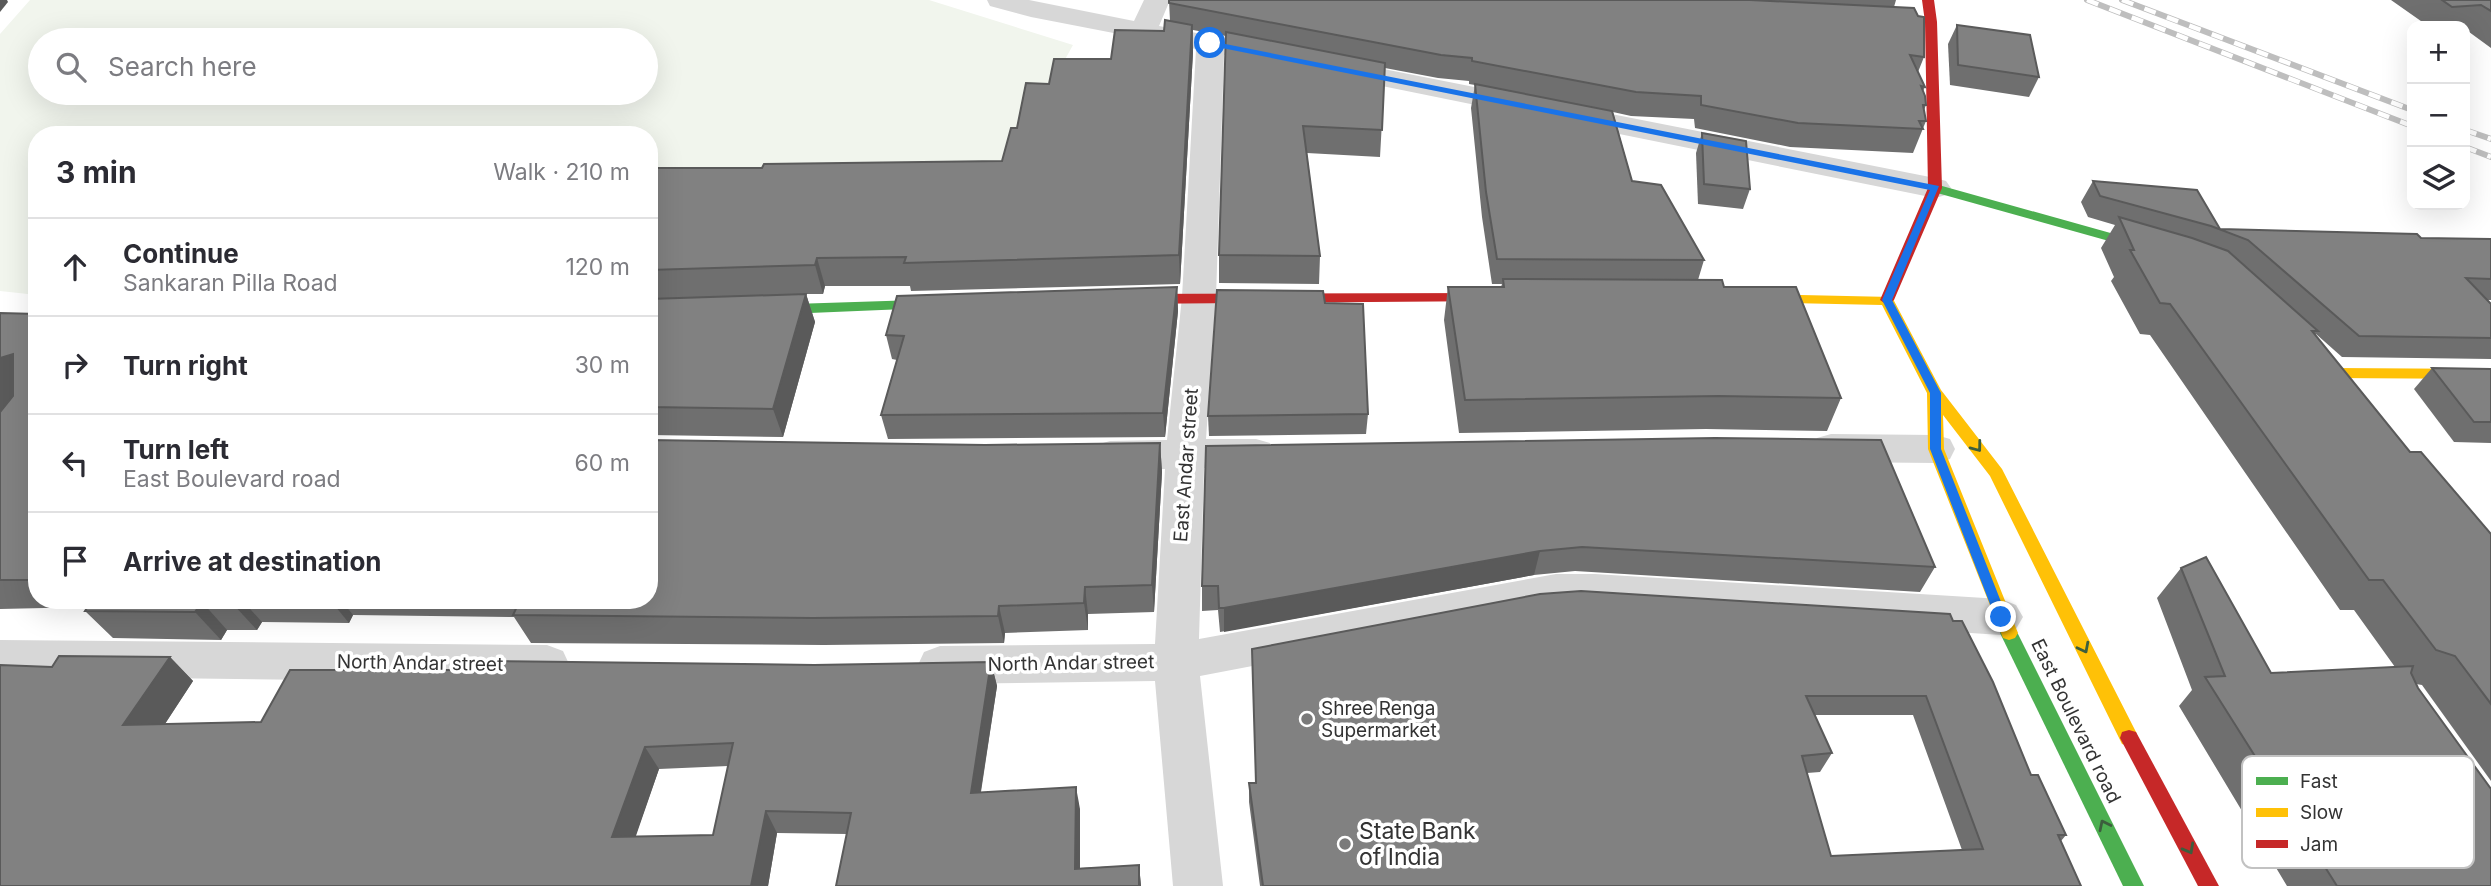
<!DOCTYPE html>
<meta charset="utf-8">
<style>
:root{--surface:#fff;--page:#f7f7f7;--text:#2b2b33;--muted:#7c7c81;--line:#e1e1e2}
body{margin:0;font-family:Inter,sans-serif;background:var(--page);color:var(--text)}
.controls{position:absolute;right:21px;top:21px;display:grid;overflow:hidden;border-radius:14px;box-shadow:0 7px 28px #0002}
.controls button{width:63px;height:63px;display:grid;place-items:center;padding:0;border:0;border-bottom:2px solid var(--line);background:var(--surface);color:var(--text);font:35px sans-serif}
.stop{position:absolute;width:21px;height:21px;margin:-16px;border:5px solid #1a73e8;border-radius:50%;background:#fff}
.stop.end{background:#1a73e8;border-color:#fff;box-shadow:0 2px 7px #0008}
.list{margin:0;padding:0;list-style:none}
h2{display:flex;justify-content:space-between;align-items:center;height:91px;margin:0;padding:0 28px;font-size:30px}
h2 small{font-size:23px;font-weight:400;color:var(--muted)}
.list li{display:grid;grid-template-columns:46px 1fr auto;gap:21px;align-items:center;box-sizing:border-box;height:98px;padding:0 28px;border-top:2px solid var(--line)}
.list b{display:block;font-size:26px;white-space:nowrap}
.list p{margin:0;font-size:23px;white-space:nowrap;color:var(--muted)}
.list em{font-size:23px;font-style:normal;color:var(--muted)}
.icon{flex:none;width:38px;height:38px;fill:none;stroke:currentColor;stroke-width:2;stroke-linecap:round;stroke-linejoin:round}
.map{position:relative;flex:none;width:2491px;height:886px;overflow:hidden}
.search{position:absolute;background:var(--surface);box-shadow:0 7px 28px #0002;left:28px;top:28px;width:630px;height:77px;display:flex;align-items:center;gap:18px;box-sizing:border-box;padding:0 24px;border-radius:38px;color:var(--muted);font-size:26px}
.panel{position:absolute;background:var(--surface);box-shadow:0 7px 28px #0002;left:28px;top:126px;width:630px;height:483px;border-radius:28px}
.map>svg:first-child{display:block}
.green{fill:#f1f5ed;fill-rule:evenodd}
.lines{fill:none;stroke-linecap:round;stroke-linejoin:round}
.street{fill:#d7d7d7;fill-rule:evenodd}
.fast{fill:#4caf50;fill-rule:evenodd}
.slow{fill:#ffc107;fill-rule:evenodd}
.jam{fill:#c62828;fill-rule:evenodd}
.rail-casing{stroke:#bebebe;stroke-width:6}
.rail{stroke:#fff;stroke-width:4.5;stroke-dasharray:12;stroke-linecap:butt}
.wall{fill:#6f6f6f;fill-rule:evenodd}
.shaded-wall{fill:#5a5a5a}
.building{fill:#818181;stroke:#5a5a5a;stroke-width:2;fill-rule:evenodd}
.oneway{stroke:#3c5e3d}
.route{fill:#1a73e8}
.poi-dot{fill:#7a7a7a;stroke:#fff;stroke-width:2.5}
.labels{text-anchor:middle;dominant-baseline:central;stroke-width:7;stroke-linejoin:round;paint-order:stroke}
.street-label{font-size:19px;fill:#333;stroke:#fff}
.poi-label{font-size:19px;fill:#333;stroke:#fff;text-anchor:start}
.near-poi-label{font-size:23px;fill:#333;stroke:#fff;text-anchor:start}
.key{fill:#fff;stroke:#c2c2c2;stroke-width:2}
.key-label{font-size:19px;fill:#333}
</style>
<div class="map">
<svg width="2491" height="886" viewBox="0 0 2491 886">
<rect width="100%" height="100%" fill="#fff"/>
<path class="green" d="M30 0H929L1073 45 996 184 649 188V135H37V295L0 291V34ZM40 40H646V93H40Z"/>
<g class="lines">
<g class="street">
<path d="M987 0H1029L1134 21 1144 0H1170L1159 26 1278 48 1288 51 1292 57 1288 63 1278 66 1224 55 1216 297 1206 439H1256L1270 443 1275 453 1270 463 1256 467 1204 468 1199 639 1556 574H1595L2001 599 2016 605 2023 617 2016 629 2001 635 1595 608H1556L1200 676 1223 886H1173L1155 681 940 684 924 678 918 665 924 652 940 646 1155 644 1165 469H1110L1096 465 1091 455 1096 445 1110 441 1167 440 1182 297 1196 49 1031 17 990 6Z"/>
<path d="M1333 59 1935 178 1946 181 1951 188 1946 195 1935 198 1323 74 1319 68 1323 62Z"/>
<path d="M1831 434 1936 435 1950 439 1955 449 1950 459 1936 463 1831 462 1817 458 1812 448 1817 438Z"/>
<path d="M0 640 547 645 563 651 569 664 563 677 547 683 0 676Z"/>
</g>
<g class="fast">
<path d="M1935 184 2164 248 2166 251 2159 255 1930 191V185Z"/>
<path d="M948 299 955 304 953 307 760 315 753 310 760 305Z"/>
<path d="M2009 626 2015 628 2144 886H2123L2000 633 2003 628Z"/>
</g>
<g class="slow">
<path d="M1750 294 1892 297 1941 390 2002 469 2136 732 2138 738 2136 744 2129 746 2122 744 1990 476 1943 415 1944 449 2018 633 2015 638 2009 640 2003 638 1928 449 1927 393 1882 305 1745 302 1743 299 1745 296Z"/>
<path d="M2305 344 2310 345 2336 368 2491 369V379L2332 378 2327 377 2300 353 2298 349Z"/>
</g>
<g class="jam">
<path d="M1922 0H1934L1937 22 1942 188 1894 300 1887 305 1880 300 1928 188 1925 22Z"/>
<path d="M1497 293 1502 295 1504 298 1502 301 1124 304 1117 299 1124 294Z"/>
<path d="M2129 730 2136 732 2219 886H2198L2120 738 2122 732Z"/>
</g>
<g class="rail-casing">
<g id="rail">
<path d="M2087 0 2412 126"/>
<path d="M2122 0 2412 110"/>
<path d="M2465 130 2491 139"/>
<path d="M2465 147 2491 157"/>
</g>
</g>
<use href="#rail" class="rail"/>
</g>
<g class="wall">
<path d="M1169 0H1896L1894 7 1924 57 1918 72 1925 87 1923 91 1926 105 1924 110 1926 121 1913 153 1790 147 1695 128 1694 119 1631 116 1613 112 1632 181 1704 260 1698 280 1724 287 1841 398 1827 431 1706 429 1459 433 1444 320 1448 287H1501L1502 284H1492L1482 217 1471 108 1475 85 1469 84V81L1438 78 1385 68 1380 157 1307 153 1320 256 1319 284 1219 283V255L1226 36 1193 30V52L1180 284 911 291 910 286H825L823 294H806L815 322 783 437 649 435V168H762L1002 161 1017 128 1049 84 1111 59 1164 31 1170 21Z"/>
<path d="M2391 0H2491V48L2465 29V26H2428Z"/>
<path d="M1957 25 2039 77 2029 97 1950 85 1948 44Z"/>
<path d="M1702 133 1750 189 1743 209 1698 204 1696 153Z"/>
<path d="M2093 181 2220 229 2421 238 2491 239V300H2487L2491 304V359L2342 357 2316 334 2315 335 2410 452 2491 534V781L2422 685 2416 684 2491 886H2287L2179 706 2192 690 2157 598 2181 568 2271 673 2395 667 2354 610H2340L2150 335 2140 334 2111 281 2114 277 2101 248 2115 225 2088 217 2081 202Z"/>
<path d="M1177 287 1178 311 1165 437 888 439 881 415 897 360 892 359 886 335Z"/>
<path d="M1325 303 1368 414 1366 434 1209 436 1208 416Z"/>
<path d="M0 313 37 314V600H649L985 445 1160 443 1162 472 1154 612 1088 614V630L1005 633 1004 643 824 645 531 643 514 617 353 615 349 623 262 622 257 630H227L221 640 113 638 85 611 88 607 0 609Z"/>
<path d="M2432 368 2491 369V443L2454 442 2414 389Z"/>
<path d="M1206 446 1935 567 1920 592 1575 571 1534 575 1220 632 1218 610 1202 611V586Z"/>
<path d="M1950 614 2031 775 2066 835 2061 841 2081 886H1260L1249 802V783H1256L1252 649ZM1815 715H1913L1962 850 1831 856 1807 773 1820 772 1832 753Z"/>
<path d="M170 657 193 681 165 724 261 722 491 670 991 662 997 686 981 792 1080 809V868L1139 865 1141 886H836L847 834 777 833 768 886H0L52 667ZM728 766 713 835 635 837 659 769Z"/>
</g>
<g class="shaded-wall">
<path d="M0 0H7L8 2 0 12Z"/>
<path d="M1192 25 1193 52 1180 284 1179 255Z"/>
<path d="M817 258 825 286 823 294 815 265Z"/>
<path d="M1177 287 1178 311 1165 437 1163 413Z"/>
<path d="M806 294 815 322 783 437 773 409Z"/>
<path d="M13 354 37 381 0 414V358Z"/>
<path d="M1160 443 1162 472 1154 612 1152 585Z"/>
<path d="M1540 551 1534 575 1224 632V608Z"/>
<path d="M1085 587 1088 614V630L1084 603Z"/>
<path d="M234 600H242L262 622 257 630 232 603Z"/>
<path d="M330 600H341L353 615 349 623Z"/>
<path d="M202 602 227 630 221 640 195 612Z"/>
<path d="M999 606 1005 633 1004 643 998 616Z"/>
<path d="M170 657 193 681 149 748 123 725Z"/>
<path d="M991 662 997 686 977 815 971 793Z"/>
<path d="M645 747 659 769 628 859 612 837Z"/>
<path d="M1076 787 1080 809V886L1075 869Z"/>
<path d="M766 811 777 833 768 886H751Z"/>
<path d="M1139 865 1141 886H1139Z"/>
</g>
<g class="building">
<path d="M1169 0H1750L1914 8 1918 16 1924 17V57L1910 55 1925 87 1921 86 1925 96 1926 105H1923L1926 121H1919L1923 129 1798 123 1701 105V96L1636 92 1472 61V58L1441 55 1169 3Z"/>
<path d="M2442 0H2491V11L2481 5 2452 7Z"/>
<path d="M1165 20 1192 25 1179 255 904 263 906 257 817 258 815 265 649 270V238L654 228H649V168H762L764 164 1002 161 1011 128H1017L1026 83 1049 84 1054 59H1111L1115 30 1164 31Z"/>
<path d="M1957 25 2030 35 2039 77 1958 65Z"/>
<path d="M1226 32 1385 63 1382 130 1303 126 1320 256 1219 255Z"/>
<path d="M1475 84 1612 111 1632 181 1661 185 1704 260 1497 259 1486 192Z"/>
<path d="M1702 133 1746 141 1750 189 1704 184Z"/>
<path d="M2093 181 2197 190 2220 229 2417 234 2421 238 2491 239V279L2466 278 2491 304V338L2359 336 2248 240 2211 226 2100 196Z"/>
<path d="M2119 217 2192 238 2228 251 2318 331H2312L2410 452H2421L2491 534V704L2455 656 2436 650 2383 580H2369L2170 304 2160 303 2130 250H2134Z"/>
<path d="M1503 279 1722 280 1724 287H1796L1841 398 1718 396 1465 400 1448 287H1504Z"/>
<path d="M1177 287 1163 413 881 415 904 336 886 335 897 296Z"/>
<path d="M1217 290 1323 291 1325 303 1363 304 1368 414 1208 416Z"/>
<path d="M806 294 773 409 649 407V299Z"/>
<path d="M0 313 37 314V580H0V412L13 396V354L0 358Z"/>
<path d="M2432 368 2491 369V422H2474Z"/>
<path d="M1715 438 1881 440 1935 567 1582 547 1540 551 1224 608H1219L1218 586H1202L1206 446Z"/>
<path d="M649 440 985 445 1160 443 1152 585 1085 587 1084 603 999 606 998 616 813 618 513 615 520 600H649Z"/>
<path d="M2206 557 2271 673 2413 666 2411 673 2418 688 2491 789V886H2337L2205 677 2225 676 2181 568Z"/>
<path d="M1581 591 1950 614 1953 621H1962L1993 682 2031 775H2038L2066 835H2058L2081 886H1263L1249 783H1256L1252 649 1540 594ZM1806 696H1926L1983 849 1831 856 1802 756 1832 753Z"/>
<path d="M92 600H234L232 603 202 602 195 612 85 611Z"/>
<path d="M59 656 170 657 123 725 261 722 290 670H491L495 661 814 665 991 662 971 793 1076 787 1075 869 1139 865V886H836L851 813 766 811 751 886H0V665L52 667ZM733 743 713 835 612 837 645 747Z"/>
</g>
<defs><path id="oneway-chevron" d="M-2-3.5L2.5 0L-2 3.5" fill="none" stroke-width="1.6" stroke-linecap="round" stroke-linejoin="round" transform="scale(1.75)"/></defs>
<g class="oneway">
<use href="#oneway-chevron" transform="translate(1977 447) rotate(53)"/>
<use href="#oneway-chevron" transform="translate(2084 648) rotate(63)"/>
<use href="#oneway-chevron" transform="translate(2104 825) rotate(-116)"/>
<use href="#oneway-chevron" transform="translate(2189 849) rotate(61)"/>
</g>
<path class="route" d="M1210 41 1939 186 1892 300 1941 393V449L2007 617 2005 621 2001 622 1995 617 1930 449V393L1882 300 1930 190 1207 45Z"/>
<g class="poi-dot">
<circle cx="1307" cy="719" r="7"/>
<circle cx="1345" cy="844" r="7"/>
</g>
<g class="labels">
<g class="street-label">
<text transform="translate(1186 465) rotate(-86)">East Andar street</text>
<text transform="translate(420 663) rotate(1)">North Andar street</text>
<text transform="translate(1071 663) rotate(-1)">North Andar street</text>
<text transform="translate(2076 721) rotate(64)">East Boulevard road</text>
</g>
<g class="poi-label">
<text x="1321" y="708">Shree Renga<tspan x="1321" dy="22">Supermarket</tspan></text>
</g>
<g class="near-poi-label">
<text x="1359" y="831">State Bank<tspan x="1359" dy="26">of India</tspan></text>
</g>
</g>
<rect x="2242" y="756" width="232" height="112" rx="10" class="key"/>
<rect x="2256" y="777" width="32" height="8" fill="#4caf50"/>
<rect x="2256" y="808" width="32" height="9" fill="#ffc107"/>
<rect x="2256" y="840" width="32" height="8" fill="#c62828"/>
<g class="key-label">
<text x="2300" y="788">Fast</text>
<text x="2300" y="819">Slow</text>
<text x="2300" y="851">Jam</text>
</g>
</svg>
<div class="controls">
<button>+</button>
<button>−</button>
<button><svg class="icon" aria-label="layers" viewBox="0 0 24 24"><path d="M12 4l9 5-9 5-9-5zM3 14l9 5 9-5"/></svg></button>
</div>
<div class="stop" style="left:1210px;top:43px"></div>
<div class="stop end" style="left:2001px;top:617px"></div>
<div class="search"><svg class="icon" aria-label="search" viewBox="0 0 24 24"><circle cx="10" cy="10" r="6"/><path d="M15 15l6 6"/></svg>Search here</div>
<section class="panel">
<h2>3 min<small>Walk · 210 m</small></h2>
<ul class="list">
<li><svg class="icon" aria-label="ahead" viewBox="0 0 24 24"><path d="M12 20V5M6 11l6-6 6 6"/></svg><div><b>Continue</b><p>Sankaran Pilla Road</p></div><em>120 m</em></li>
<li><svg class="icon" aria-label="right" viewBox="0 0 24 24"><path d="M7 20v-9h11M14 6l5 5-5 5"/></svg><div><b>Turn right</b></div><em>30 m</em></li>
<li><svg class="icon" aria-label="left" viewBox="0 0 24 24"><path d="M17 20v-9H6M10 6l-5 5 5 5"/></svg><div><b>Turn left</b><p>East Boulevard road</p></div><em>60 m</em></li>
<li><svg class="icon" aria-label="arrive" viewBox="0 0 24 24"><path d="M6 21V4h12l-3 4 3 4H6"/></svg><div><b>Arrive at destination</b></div></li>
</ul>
</section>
</div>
